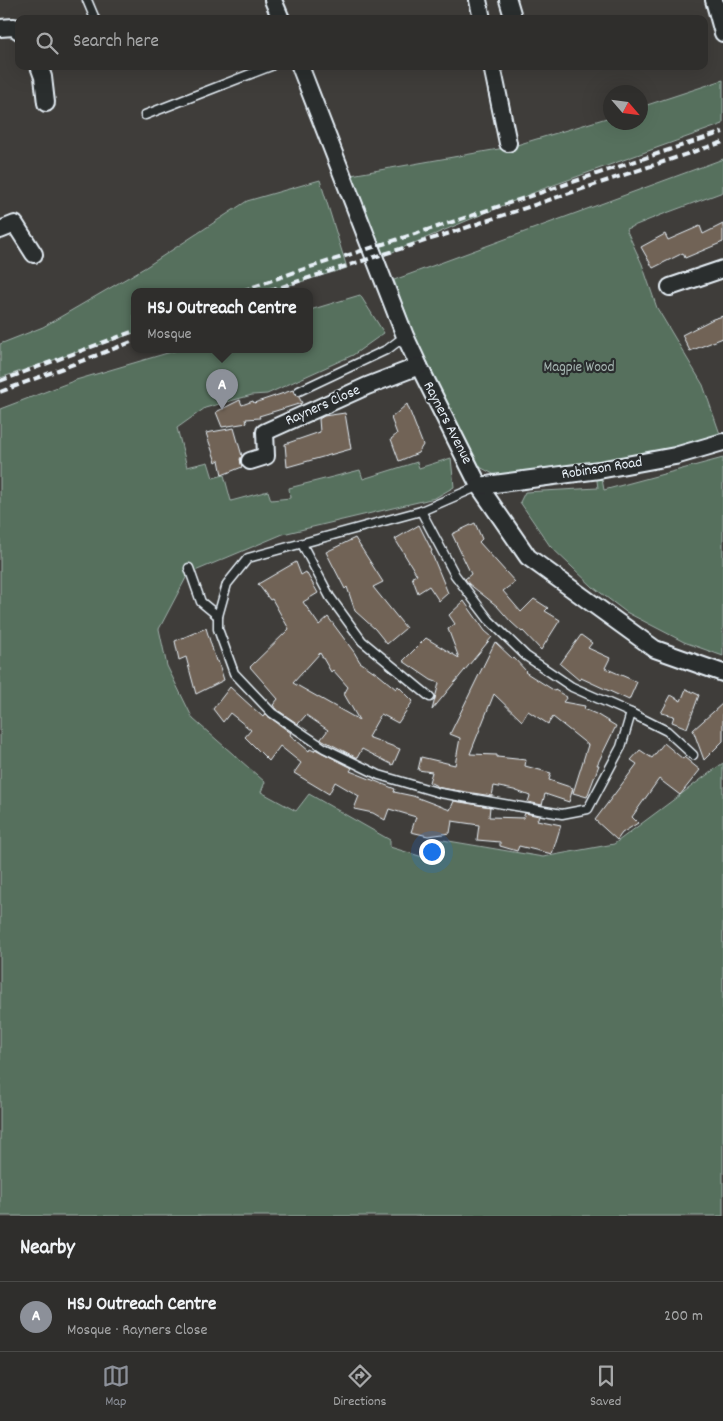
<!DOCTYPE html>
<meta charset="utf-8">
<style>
:root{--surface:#2f2e2c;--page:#3b3a38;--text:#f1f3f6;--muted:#a7a8a9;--line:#4a4a48;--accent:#8c9099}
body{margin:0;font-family:Dekko,sans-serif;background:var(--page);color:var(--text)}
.compass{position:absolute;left:603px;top:85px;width:45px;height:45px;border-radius:50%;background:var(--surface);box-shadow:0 5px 20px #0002;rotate:118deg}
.you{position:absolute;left:431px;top:851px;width:18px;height:18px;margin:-12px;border:4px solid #fff;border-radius:50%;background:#1a73e8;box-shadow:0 0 0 8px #1a73e833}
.badge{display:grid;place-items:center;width:32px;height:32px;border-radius:50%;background:var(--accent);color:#fff;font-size:16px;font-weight:700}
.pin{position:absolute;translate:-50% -41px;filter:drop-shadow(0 1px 2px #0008)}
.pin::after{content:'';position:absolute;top:26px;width:18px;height:15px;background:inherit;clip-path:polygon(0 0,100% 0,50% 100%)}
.popup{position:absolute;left:131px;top:288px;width:182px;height:65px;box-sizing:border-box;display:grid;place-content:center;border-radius:10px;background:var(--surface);filter:drop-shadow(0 1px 4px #0005);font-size:16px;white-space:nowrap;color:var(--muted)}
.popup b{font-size:19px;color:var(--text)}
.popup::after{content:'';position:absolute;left:50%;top:100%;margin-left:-10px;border:10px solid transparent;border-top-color:var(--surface)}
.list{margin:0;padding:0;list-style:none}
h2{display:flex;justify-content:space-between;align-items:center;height:65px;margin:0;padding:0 20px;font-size:21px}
h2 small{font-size:16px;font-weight:400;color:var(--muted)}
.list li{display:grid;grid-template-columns:32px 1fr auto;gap:15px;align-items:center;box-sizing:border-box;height:70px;padding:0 20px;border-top:1px solid var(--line)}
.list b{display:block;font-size:19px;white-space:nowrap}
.list p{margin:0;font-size:16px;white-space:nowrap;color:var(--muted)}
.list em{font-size:16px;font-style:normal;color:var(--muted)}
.icon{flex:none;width:28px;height:28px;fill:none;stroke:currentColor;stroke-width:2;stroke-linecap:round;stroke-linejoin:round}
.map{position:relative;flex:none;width:723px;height:1216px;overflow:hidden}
.search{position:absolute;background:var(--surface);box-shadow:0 5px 20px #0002;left:15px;right:15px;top:15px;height:55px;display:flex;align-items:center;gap:12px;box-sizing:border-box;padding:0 18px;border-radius:10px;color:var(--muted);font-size:19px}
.sheet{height:135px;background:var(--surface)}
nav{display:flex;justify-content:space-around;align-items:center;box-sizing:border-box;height:70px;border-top:1px solid var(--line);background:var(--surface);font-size:14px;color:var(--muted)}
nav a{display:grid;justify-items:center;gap:2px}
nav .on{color:var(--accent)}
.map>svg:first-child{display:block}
.green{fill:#566f5d;stroke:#9fb0aa}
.building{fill:#716357;stroke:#e8f1f8;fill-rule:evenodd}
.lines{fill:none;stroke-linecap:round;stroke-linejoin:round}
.lane-casing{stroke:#e8f1f8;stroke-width:11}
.street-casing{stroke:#e8f1f8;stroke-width:20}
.lane{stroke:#2a2d2e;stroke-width:8}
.street{stroke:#2a2d2e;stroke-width:16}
.rail{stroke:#e8f1f8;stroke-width:4;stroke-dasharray:8 4;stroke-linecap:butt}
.labels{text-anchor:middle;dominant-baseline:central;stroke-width:4.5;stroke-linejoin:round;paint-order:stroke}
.park-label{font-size:15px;fill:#a6b6b2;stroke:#2a2d2e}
.street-label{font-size:15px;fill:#e8f1f8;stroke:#2a2d2e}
</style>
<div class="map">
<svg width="723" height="1216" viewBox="0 0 723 1216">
<rect width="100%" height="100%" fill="#3f3d3a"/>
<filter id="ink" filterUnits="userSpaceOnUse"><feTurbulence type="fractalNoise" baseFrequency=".02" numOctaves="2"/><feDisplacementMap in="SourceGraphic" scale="10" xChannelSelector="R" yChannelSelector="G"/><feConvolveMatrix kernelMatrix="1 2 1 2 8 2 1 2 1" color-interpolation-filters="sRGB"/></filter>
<g filter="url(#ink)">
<g class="green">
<path d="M723 80V124L540 190 376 259 351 175 510 147 610 117V122H640L641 107Z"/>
<path d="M723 159V192L661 215 626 229 642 264 657 308 703 385 720 434 600 468 604 490 723 458V656L684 642 626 612 593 587 550 546 520 502 525 492 598 488 595 466 495 475 476 465 418 346 394 280Z"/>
<path d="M320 180 347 268 270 291H134V333L0 378V344L43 327 146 267 247 201Z"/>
<path d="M360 295 384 333 353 355 267 394 252 395 205 408 177 428 187 467 208 462 213 478 224 475 231 501 268 491 271 500 290 498 289 488 360 470 363 479 417 462 419 468 451 458 454 487 435 498 283 534 188 574 159 629 167 666 193 719 265 782 261 792 296 811 309 794 390 840V847L426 858 437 839 543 857 614 844 723 763V1216H0V409L76 380 181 349H310V310Z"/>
</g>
<g class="building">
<path d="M723 224V242L685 258 683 253 653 268 641 247 665 234 668 240 700 226 703 234Z"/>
<path d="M723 316V338L690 351 682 335 713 319Z"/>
<path d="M293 390 295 395 299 397 302 403 259 416 260 418 246 419 247 423 222 427 216 412 240 400 242 405 253 401 254 403Z"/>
<path d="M407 404 423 445 418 453 399 461 391 439 397 434 391 418Z"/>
<path d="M345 413 351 449 287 467 285 444 320 432 319 419 324 416Z"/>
<path d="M234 428 242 456 240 459 242 467 222 475 219 460 216 462 206 433Z"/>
<path d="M475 523 482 539 479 542 515 582 503 591 521 612 534 599 548 608 545 611 560 620 541 650 523 631 522 632 511 622 497 606 469 584 465 579 471 574 452 534Z"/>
<path d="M419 525 432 551 431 552 448 593 439 601 429 586 418 593 412 577 417 575 395 539Z"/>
<path d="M355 538 383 582 373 587 406 628 387 644 375 629 355 611 347 587 345 589 326 552Z"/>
<path d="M296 562 301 575 306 572 318 593 303 602 319 625 328 617 354 652 360 662 379 675 396 689 398 686 413 701 398 723 381 714 368 737 400 749 393 765 362 749 357 758 321 739 328 730 306 715 298 724 276 709 273 705 278 699 250 667 289 629 272 599 270 600 258 584ZM320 653 331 672 333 670 348 687 344 694 359 720 293 683Z"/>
<path d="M464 601 485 631 492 637 432 710 439 683 431 680 403 661 426 638 459 658 448 629 455 624 449 615Z"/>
<path d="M206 628 216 661H218L224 680 196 694 186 657 179 660 175 641Z"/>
<path d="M581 635 592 643 588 648 610 658 605 668 637 682 629 700 581 678 579 680 560 664Z"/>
<path d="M495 642 513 659 514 658 526 671 525 672 555 691V690L567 697 563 702 585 706 584 709 596 714 616 726 597 765H599L587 797 573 793 588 745 553 717 548 724 528 711 522 721 494 694 470 754 497 755V757L526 760 525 766 551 773 549 780 573 788 569 802 545 794 542 805 528 802 530 796 514 790 494 786 492 796 441 788 429 782 432 772 418 770 421 757 455 765 460 738 450 734Z"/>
<path d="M230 687 263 717 265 714 291 733 290 735 309 751 310 749 314 751 315 749 352 768 350 771 395 789 394 792 413 796 450 810 454 801 490 807 489 817 523 818 525 813 539 816 537 820 561 825 552 854 519 846 517 851 500 846V842L477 840 479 825 452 821 450 833 428 836 411 832 416 817 389 809 385 820 373 813 354 809 359 796 335 782 329 794 294 773 301 763 280 746 269 761 245 737 251 730 230 713 223 722 213 709Z"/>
<path d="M686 689 699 695 687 728 672 722 674 716 661 713 671 695 681 701Z"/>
<path d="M723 703V741L704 760 693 730Z"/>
<path d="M664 743 683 759 684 757 700 770 680 795 659 779 632 817 638 823 622 833 617 840 595 820 637 764 631 760 640 750 652 758Z"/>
</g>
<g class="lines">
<g class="lane-casing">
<g id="lane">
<path d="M87 0 95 19"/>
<path d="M145 115 271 66"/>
<path d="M299 391 388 349 405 336"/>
<path d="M479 486 421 511 248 558 227 584 218 616V629L234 673 272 713 324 748 379 775 440 793 562 814 588 809 621 747 631 713"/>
<path d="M421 511 455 575 489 620 526 656 572 687 631 713 667 731 693 755"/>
<path d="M302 544 330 597 362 641 430 697"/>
<path d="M189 568 201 602 218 616"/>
</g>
</g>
<g class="street-casing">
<g id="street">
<path d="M273 0 281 19"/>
<path d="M478 0 482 19"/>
<path d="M508 0 513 17"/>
<path d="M714 0 723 33"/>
<path d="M0 28 14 27 19 31"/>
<path d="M39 66 43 77 46 103"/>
<path d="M300 66 405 336 419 366 479 486 528 557 655 649 723 673"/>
<path d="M492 66 508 143"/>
<path d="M0 230 15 224 34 254"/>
<path d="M670 287 723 269"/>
<path d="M250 461 266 456 265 432 367 386 419 366"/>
<path d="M479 486 599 470 675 456 723 442"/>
</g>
</g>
<use href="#lane" class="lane"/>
<use href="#street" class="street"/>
<g class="rail">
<path d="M242 291 298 271 443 225 723 132"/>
<path d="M270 291 299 281 447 234 723 142"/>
<path d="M0 381 134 331"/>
<path d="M0 392 134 341"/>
</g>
</g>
</g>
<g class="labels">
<g class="park-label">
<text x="579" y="368">Magpie Wood</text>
</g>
<g class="street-label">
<text transform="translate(323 406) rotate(-24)">Rayners Close</text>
<text transform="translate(447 423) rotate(63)">Rayners Avenue</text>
<text transform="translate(602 469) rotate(-9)">Robinson Road</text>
</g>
</g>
</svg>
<svg class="compass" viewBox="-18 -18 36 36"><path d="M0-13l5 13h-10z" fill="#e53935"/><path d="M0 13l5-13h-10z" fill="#a7a8a9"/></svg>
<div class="you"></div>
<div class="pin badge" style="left:222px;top:410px">A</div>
<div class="popup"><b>HSJ Outreach Centre</b>Mosque</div>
<div class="search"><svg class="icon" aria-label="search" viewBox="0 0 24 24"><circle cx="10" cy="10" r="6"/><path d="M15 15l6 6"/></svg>Search here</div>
</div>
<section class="sheet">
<h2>Nearby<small></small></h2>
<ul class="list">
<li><span class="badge">A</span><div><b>HSJ Outreach Centre</b><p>Mosque · Rayners Close</p></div><em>200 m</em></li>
</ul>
</section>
<nav>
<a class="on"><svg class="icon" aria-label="map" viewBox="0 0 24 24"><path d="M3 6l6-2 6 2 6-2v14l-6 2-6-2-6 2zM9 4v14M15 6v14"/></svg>Map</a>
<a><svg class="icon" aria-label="directions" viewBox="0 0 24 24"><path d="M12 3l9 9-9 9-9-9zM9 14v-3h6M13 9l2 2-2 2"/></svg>Directions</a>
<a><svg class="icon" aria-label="saved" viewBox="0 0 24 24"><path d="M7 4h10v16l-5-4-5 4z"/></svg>Saved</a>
</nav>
